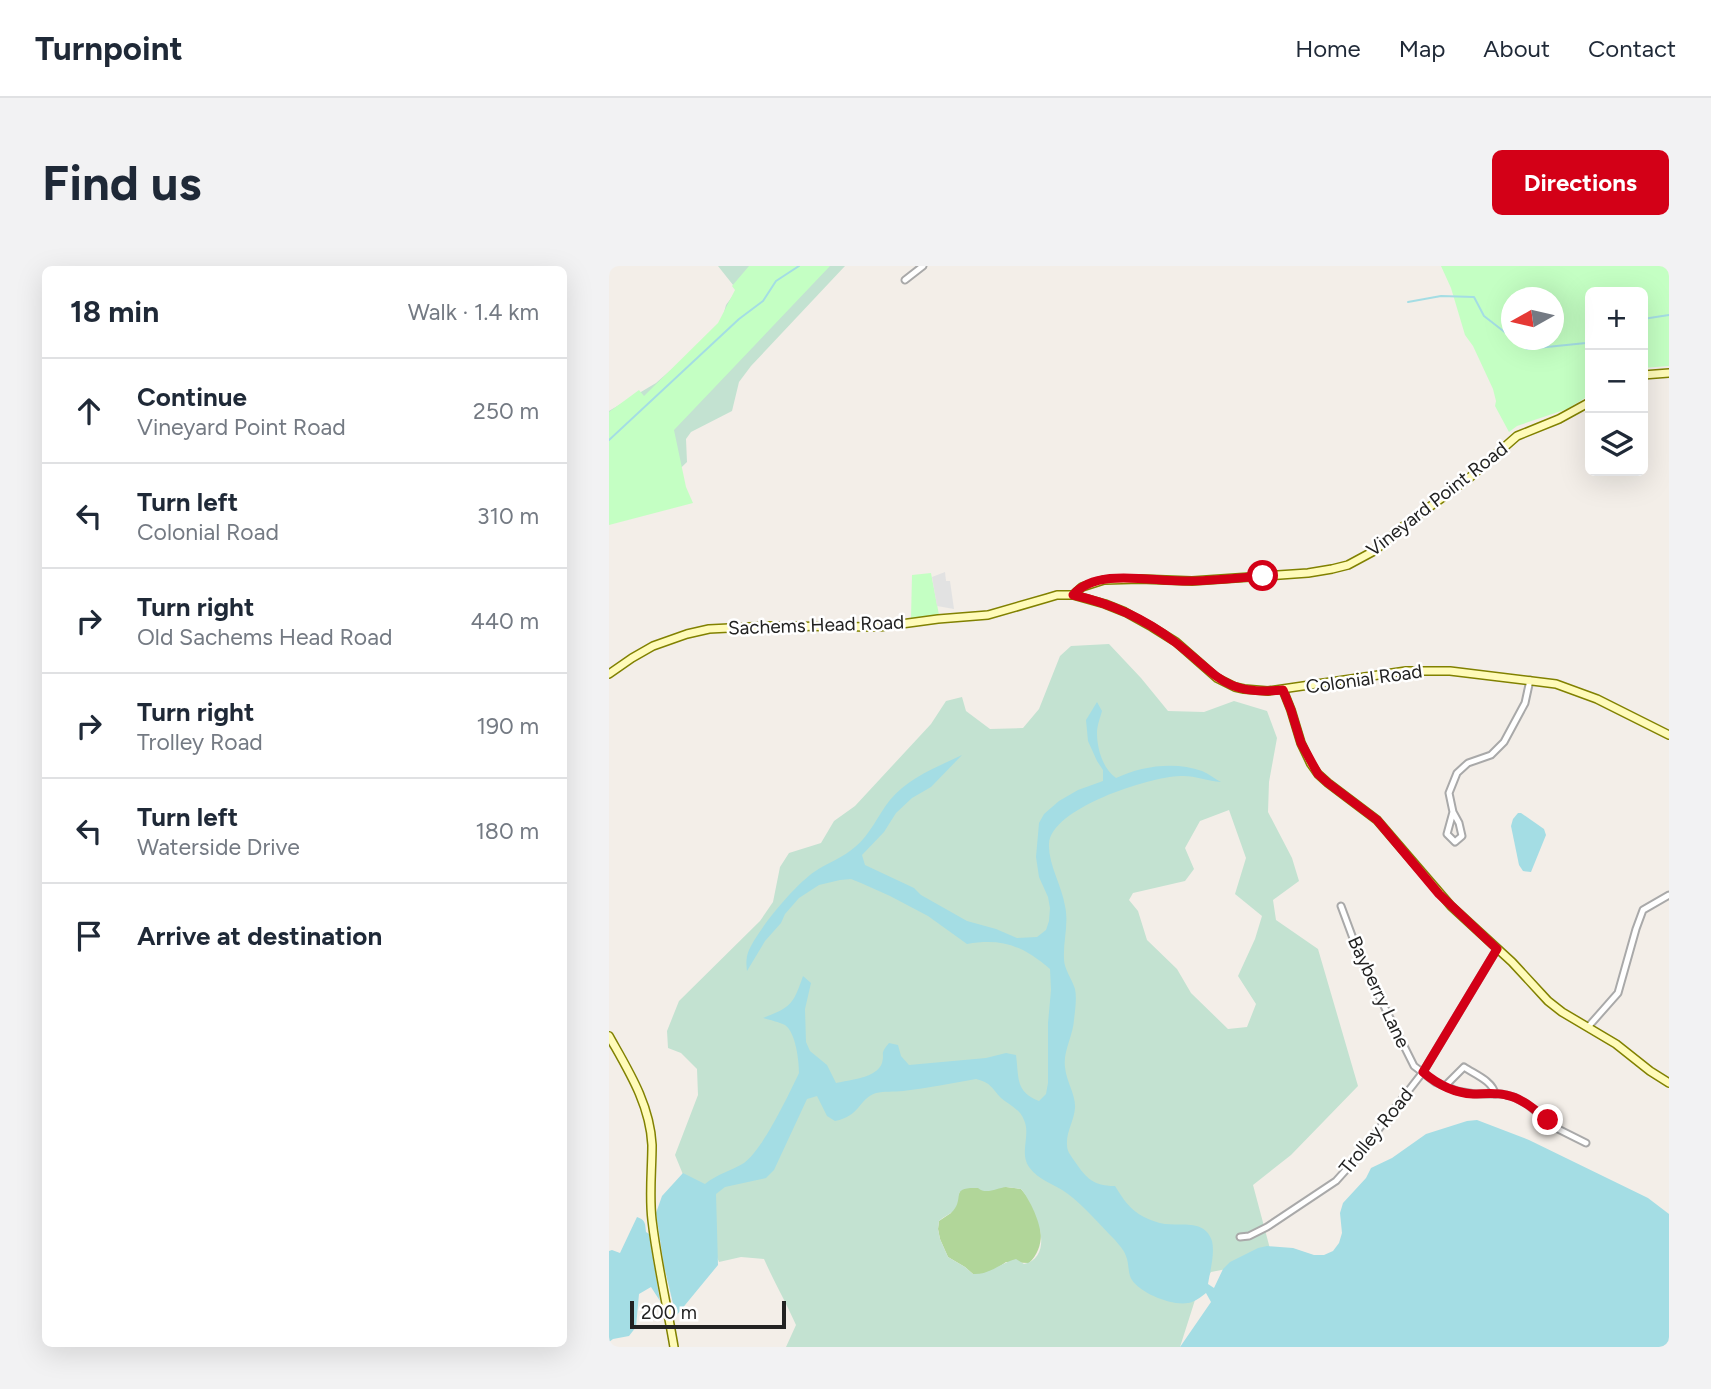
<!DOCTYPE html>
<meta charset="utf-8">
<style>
:root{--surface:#fff;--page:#f2f2f3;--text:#1f2937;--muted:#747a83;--line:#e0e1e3;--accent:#d30017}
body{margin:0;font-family:Figtree,sans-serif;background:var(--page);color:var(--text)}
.controls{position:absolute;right:21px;top:21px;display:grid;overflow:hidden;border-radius:10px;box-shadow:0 7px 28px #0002}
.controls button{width:63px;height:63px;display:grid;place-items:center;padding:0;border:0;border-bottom:2px solid var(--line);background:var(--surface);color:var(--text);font:35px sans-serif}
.compass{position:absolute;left:892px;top:21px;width:63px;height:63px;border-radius:50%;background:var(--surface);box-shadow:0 7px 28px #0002;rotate:262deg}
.scale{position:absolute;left:21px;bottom:18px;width:156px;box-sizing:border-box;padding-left:7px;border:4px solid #222;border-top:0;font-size:19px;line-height:24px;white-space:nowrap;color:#222;-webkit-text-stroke:5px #fff;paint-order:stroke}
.stop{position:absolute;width:21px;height:21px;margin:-16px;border:5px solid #d30017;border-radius:50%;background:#fff}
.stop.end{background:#d30017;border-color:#fff;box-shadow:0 2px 7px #0008}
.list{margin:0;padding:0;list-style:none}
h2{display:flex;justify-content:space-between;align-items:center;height:91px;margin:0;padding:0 28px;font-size:30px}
h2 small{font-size:23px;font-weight:400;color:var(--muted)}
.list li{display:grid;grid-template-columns:46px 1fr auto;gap:21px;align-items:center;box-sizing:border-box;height:105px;padding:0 28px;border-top:2px solid var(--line)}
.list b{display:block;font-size:26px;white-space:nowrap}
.list p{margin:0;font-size:23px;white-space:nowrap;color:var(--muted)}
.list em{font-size:23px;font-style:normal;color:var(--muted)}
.icon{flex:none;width:38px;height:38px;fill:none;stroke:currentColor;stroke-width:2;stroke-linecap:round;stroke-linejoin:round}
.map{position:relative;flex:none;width:1060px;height:1081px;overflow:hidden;border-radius:10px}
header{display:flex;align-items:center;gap:42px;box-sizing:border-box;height:98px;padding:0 35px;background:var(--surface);border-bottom:2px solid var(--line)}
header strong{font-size:33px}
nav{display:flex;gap:38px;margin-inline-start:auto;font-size:24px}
.intro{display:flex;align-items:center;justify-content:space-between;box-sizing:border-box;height:168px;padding:0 42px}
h1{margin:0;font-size:49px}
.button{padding:18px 32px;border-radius:10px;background:var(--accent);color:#fff;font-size:24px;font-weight:700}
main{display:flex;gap:42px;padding:0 42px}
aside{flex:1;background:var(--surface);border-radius:10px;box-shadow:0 7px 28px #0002}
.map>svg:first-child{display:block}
.forest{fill:#b1d699}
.wetland{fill:#c3e2d1;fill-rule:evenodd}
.park{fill:#c4ffc3;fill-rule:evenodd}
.parking{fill:#e2e2e2}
.water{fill:#a4dde4}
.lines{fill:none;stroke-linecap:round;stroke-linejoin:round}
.stream{stroke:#a4dde4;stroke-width:2}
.street-casing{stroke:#a9a9a9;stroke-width:9}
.secondary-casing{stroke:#818100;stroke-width:10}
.street{stroke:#fff;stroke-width:5}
.secondary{stroke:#fffbb9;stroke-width:7}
.route{stroke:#d30017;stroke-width:9}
.labels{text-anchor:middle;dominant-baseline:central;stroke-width:5;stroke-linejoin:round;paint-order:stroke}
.street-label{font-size:19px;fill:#222;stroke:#fff}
</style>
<header>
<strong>Turnpoint</strong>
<nav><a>Home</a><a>Map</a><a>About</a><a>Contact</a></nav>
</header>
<div class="intro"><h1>Find us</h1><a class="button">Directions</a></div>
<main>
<aside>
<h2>18 min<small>Walk · 1.4 km</small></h2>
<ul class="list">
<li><svg class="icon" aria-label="ahead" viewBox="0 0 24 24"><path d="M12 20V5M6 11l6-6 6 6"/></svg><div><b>Continue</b><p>Vineyard Point Road</p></div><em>250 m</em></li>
<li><svg class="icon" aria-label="left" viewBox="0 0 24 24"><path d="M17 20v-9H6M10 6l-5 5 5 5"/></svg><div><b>Turn left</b><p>Colonial Road</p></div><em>310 m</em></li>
<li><svg class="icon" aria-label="right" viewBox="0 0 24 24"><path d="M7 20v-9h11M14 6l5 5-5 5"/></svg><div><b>Turn right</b><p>Old Sachems Head Road</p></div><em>440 m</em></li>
<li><svg class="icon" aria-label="right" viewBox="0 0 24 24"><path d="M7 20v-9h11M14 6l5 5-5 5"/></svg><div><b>Turn right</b><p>Trolley Road</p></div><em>190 m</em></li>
<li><svg class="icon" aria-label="left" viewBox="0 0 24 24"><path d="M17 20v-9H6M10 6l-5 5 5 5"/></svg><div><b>Turn left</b><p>Waterside Drive</p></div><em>180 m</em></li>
<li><svg class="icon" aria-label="arrive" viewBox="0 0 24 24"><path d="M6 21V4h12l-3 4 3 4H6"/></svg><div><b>Arrive at destination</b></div></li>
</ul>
</aside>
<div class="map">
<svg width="1060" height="1081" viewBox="0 0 1060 1081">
<rect width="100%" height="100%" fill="#f3eee8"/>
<path class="forest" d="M397 921 412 923C430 943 442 976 420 997L397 996 384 1005 374 1008H364L356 1001 339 991 331 973 329 963 330 955 342 947 351 925 354 922Z"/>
<g class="wetland">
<path d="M109 0H236L142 100 130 116 123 145 82 166 77 173 78 196 53 220 0 250V145L47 117 111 61 117 39 128 24Z"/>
<path d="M500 378 532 412 559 445 595 446 625 435 658 445 668 472 660 516 659 546 683 592 690 615 664 634 667 654 709 683 749 820 682 889 644 919 664 994 602 1006 586 1034 571 1081H177L187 1059C177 1036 165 1016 155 993L132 991 110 996 66 889 89 829 88 803 72 787 59 782 58 765 70 735 151 655 164 636 171 601 180 587 212 577 225 555 246 540 322 458 337 435 353 431 357 445 381 463 414 462 430 443 451 390 462 380ZM620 544 637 592 626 628 653 650 646 673 629 710 647 738 638 761 619 763 582 727 568 703 538 674 529 645 520 634 524 627 576 615 585 603 576 582 591 555ZM397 921 412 923C426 940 448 990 415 998L407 993C391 997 381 1009 364 1008L356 1001 339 991 331 973 329 963 330 955C334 951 340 949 344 945 356 931 340 921 369 922 377 929 388 922 397 921Z"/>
</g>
<g class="park">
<path d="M140 0H221L65 164 77 221 84 237 0 259V146L30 124 35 130 109 57 126 24 123 20Z"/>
<path d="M832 0H1060V100L1034 102V26H981V129L958 143 908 160 900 166 886 140 887 135 884 123 864 80 856 69 842 22ZM902 32H944V74H902Z"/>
<path d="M322 307 330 349 302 352 303 309Z"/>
</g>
<path class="parking" d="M336 306 337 315H341L345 343 328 340 323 311Z"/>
<g class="water">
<path d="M488 436 493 445C491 452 488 460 488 467 488 483 494 503 507 512 532 500 566 495 593 505 600 508 606 513 612 516 598 515 585 509 571 510 540 511 442 542 440 578 439 598 453 620 456 640 460 658 454 675 455 693 455 703 463 713 466 723 468 732 466 745 465 754 464 770 454 785 456 801 457 815 467 829 466 842 465 855 457 866 458 879 458 885 461 888 464 893 476 910 482 920 506 920 514 933 521 944 535 951 541 954 549 957 556 958 573 960 596 953 603 975 606 988 601 1005 599 1018L605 1022 614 1003 621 996 649 982 658 980 684 982 705 989H715L724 985 730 977 733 967 731 947 734 937 757 912 762 902 783 892 817 868 858 855 868 854 920 874 1039 932 1060 948V1081H571L602 1036 597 1027C593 1030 588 1034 583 1036 567 1042 532 1028 523 1014 519 1008 520 1000 518 993 516 985 511 980 506 974 491 959 476 941 459 928 446 918 430 915 420 901 410 887 422 869 415 854 411 843 400 839 392 832 382 821 382 817 367 813 343 817 319 822 294 825 285 826 275 825 267 827 249 833 252 850 226 855L218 850 208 830 198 833 165 904 157 912 116 921 107 928 109 999 67 1050 55 1000 47 947 53 930 74 907 96 918C108 908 122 905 135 897 154 883 179 830 190 807 190 795 187 767 176 759 170 756 161 754 154 752 182 741 184 739 194 710L202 717 196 743 197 776 201 785 218 799 227 817C240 814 268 812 273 797 276 786 270 789 280 777L289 779 292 790 300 799 377 792 397 787 407 789C410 811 406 826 430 835L437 828 439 817V757L442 724 441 703C414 680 394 672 358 678L319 650 281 630 252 617 242 613 231 614 210 619 190 632 176 648 172 657 156 675 138 705C137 697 137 691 140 684 150 662 185 620 205 606 218 597 234 592 246 581 261 569 269 549 281 534 299 512 328 501 353 489L322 521 303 532 287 547 275 566 253 589 256 599 305 622 312 629 358 655 387 663 408 672 428 671 437 664 440 655 441 642 439 631 430 611 427 591 430 557 435 548 450 535 469 524 494 515V504L488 495 479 475 477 454Z"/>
<path d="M909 547H912L935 563 937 569 922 606 914 605 910 599 902 560 904 553Z"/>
<path d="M28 951C37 954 36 958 37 966L40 968 51 1035 42 1021 30 1028 27 1061 20 1070 4 1073 0 1076V985L3 984 11 987Z"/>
</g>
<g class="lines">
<g class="stream">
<path d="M799 36 832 30 865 31 875 50 902 71"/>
<path d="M1034 53 1060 49"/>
<path d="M905 74 918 83 977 77 981 75"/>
<path d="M0 174 130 53 154 35 167 15 190 0"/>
</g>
<g class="street-casing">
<g id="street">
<path d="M296 14 314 0"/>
<path d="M844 546 838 568 846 576 853 570 850 557 844 546 840 527 848 507 859 497 882 489 895 476 916 437 921 414"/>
<path d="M732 640 752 694 805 800 826 816 848 825 866 828H893L905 831 918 838 947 862 977 877"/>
<path d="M979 761 1009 727 1027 663 1034 644 1060 629"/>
<path d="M836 820 855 801C865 808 884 815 886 828"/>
<path d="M631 971 640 970 658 961 727 915 745 895 814 806 888 683"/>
</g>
</g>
<g class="secondary-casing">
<g id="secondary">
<path d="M1034 109 1060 107"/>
<path d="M464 329 473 321 495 314 531 313 583 315 699 307 723 303 739 299 765 285 797 258 859 213 908 170 950 153 981 136"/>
<path d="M0 408 23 392 44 380 78 368 100 363 161 360 270 361 329 353 379 349 438 332 448 329H464L496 338 516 346 543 361 567 376 608 412 626 421 635 423 659 425 797 405H841L947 418 988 433 1060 469"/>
<path d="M674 424 682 444 692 477 702 498 709 508 719 517 768 554 842 640 903 696 939 735 953 746 1007 778 1041 805 1060 817"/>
<path d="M0 770C19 804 41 838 43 879 43 904 40 929 43 954 48 997 58 1039 65 1081"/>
</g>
</g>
<use href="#street" class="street"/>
<use href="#secondary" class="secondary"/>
</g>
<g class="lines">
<path class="route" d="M654 310C628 312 602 315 576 315 544 316 488 301 464 329 501 337 537 354 566 376 608 408 614 430 674 424L682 444 692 477 709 508 719 517 768 554 830 628 888 683 814 806C828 818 846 827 864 828 875 828 886 826 897 829 913 832 926 844 939 854"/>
</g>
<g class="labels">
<g class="street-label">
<text transform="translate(828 233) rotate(-38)">Vineyard Point Road</text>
<text transform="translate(207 359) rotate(-2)">Sachems Head Road</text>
<text transform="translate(755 413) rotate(-8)">Colonial Road</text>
<text transform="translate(770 726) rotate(65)">Bayberry Lane</text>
<text transform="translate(767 865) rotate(-51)">Trolley Road</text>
</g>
</g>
</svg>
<div class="controls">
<button>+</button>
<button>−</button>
<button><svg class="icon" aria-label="layers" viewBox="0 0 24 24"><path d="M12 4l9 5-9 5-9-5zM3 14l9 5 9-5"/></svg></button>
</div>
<svg class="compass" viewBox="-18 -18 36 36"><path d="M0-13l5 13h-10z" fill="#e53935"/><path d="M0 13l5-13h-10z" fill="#747a83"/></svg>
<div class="scale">200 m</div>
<div class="stop" style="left:654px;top:310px"></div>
<div class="stop end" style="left:939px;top:854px"></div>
</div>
</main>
